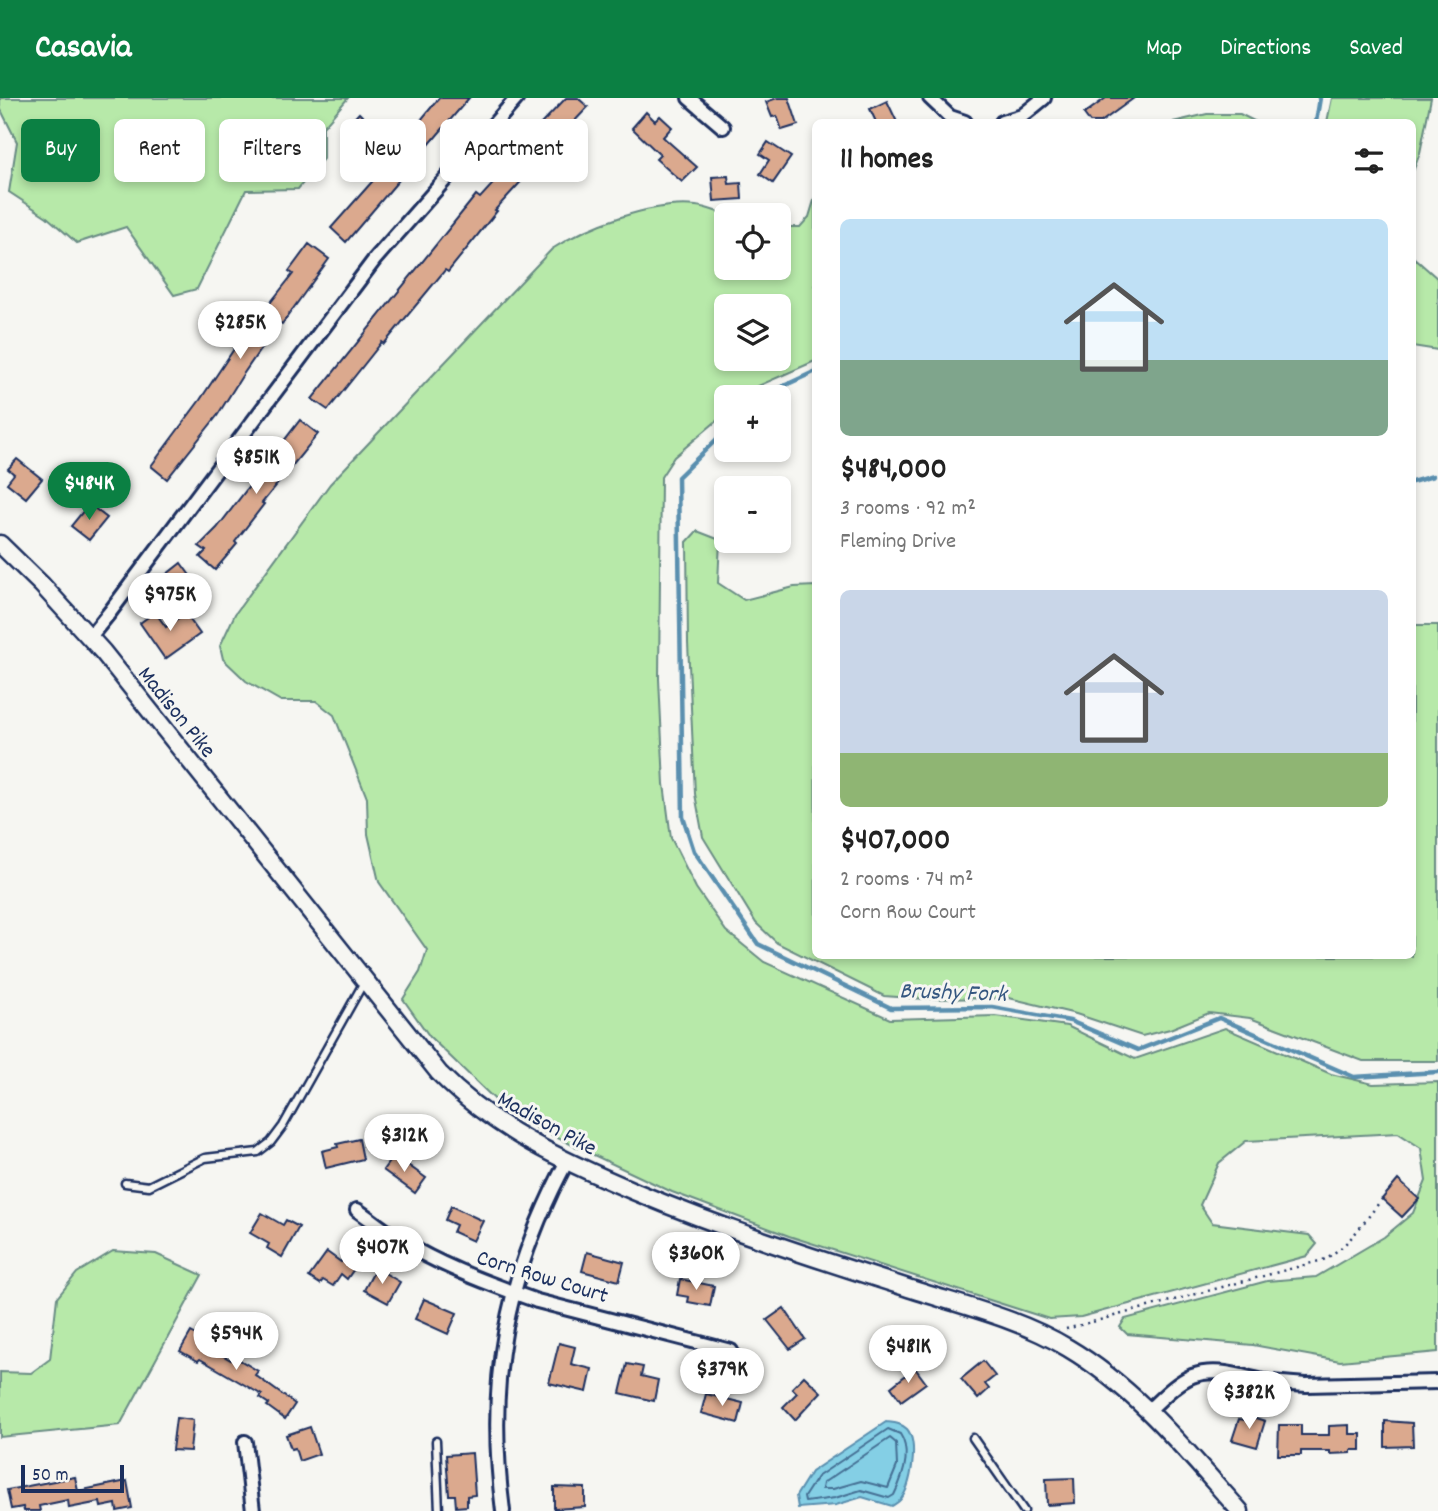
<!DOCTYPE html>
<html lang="en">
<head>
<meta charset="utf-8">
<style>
	body { margin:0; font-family:Dekko,sans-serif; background:#f6f6f6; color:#222; height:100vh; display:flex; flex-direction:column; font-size:26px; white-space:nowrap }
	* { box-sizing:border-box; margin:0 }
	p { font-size:23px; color:#767676 }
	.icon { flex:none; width:38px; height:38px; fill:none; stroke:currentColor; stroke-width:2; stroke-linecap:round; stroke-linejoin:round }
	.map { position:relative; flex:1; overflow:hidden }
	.side { position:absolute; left:812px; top:21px; width:604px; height:840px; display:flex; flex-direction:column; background:#fff; border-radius:10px; box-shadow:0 4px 10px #0003 }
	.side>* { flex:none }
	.banner { position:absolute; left:21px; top:21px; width:665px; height:63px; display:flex; gap:14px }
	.controls { position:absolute; left:714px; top:105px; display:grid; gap:14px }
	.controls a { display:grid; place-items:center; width:77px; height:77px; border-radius:10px; background:#fff; box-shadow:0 4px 10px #0003; font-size:35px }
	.scale { position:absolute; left:21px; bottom:18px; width:103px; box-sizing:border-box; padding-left:7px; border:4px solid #1b2f5e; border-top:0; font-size:19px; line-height:24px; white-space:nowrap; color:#1b2f5e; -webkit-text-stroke:5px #f6f6f2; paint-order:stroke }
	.price { position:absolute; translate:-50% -60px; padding:0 16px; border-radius:24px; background:#fff; color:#222; font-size:23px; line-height:46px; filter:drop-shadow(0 2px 4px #0008) }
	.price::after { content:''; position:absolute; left:50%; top:42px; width:21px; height:16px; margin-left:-10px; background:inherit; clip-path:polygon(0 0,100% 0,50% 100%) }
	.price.active { background:#0b8043; color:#fff }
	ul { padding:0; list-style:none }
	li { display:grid; align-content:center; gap:14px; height:371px; padding:0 28px }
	li span { display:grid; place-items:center; height:217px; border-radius:10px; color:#555 }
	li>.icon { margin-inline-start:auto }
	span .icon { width:126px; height:126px; fill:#fffc; stroke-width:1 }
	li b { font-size:30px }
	h2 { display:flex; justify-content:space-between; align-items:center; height:84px; padding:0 28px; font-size:30px }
	.pill { padding:0 24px; border-radius:10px; background:#fff; box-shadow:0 4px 10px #0003; font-size:24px; line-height:63px }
	.pill.active { background:#0b8043; color:#fff }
	header { display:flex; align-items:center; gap:42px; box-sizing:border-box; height:98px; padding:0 35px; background:#0b8043; color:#fff }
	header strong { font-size:33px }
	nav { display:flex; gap:38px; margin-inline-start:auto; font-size:24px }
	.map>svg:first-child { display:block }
	.green { fill:#b7e9a9; stroke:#698c84; stroke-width:2; fill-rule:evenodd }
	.water { fill:#84cfe5; stroke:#5a8faf; stroke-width:2 }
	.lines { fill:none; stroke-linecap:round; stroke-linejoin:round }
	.shore { stroke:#456f94; stroke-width:2 }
	.stream { stroke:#5a8faf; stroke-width:4.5 }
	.building { fill:#dba98e; stroke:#1b2f5e; stroke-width:2 }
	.service-casing { stroke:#1b2f5e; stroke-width:11 }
	.minor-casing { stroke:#1b2f5e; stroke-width:18 }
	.tertiary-casing { stroke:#1b2f5e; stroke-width:21 }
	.path { stroke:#1b2f5e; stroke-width:2.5; stroke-dasharray:2 5; stroke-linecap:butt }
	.service { stroke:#f6f6f2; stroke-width:6 }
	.minor { stroke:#f6f6f2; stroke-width:12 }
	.tertiary { stroke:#f6f6f2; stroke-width:16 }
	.labels { text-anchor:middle; stroke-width:6; stroke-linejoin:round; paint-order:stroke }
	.street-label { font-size:23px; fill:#1b2f5e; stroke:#f6f6f2 }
	.water-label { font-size:24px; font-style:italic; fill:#355780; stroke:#f6f6f2 }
</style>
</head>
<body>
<header>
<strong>Casavia</strong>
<nav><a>Map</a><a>Directions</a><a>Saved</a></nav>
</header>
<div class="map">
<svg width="1438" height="1413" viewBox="0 0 1438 1413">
	<rect width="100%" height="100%" fill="#f6f6f2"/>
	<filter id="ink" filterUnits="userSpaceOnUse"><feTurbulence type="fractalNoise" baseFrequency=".0143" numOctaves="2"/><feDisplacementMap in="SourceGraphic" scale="14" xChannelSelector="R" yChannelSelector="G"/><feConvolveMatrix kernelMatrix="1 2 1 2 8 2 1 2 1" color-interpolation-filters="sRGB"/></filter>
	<g filter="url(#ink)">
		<g class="green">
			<polygon points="0,0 348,0 323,29 323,61 298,91 246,92 197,191 174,197 126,129 77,145 47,119 9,94 17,44 0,10"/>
			<polygon points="1332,0 1431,0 1420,55 1412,76 1412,24 1327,24"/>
			<polygon points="1207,16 1240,16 1256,24 1173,24"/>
			<path d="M815,99V263L758,288L744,299H726V315L674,359L661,379L659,581L664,686L671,740L696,790L726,833L764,864L890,921L995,918L1067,928L1135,961L1225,930L1331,976L1373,986L1438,984V1254L1340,1263L1253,1247L1127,1236L1120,1229L1125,1221L1267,1183L1316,1179L1384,1139L1413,1115L1426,1083L1421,1050L1398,1035L1246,1043L1219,1065L1200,1107L1212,1125L1309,1137L1317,1146L1307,1158L1081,1219L1049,1221L789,1138L672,1094L513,1019L430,939L403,901L420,874L427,852L379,784L368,736L367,700L334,617L316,603H281L246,583L223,561L220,548L235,516L330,386L552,151C587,128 653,103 696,108C706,109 717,114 727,117L726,170H779V129H800L809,119ZM726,208H779V261H726Z"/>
			<polygon points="1412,158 1438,181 1438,252 1412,248"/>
			<polygon points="697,433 720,442 718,485 744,502 794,489 815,488 816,858 1412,858 1412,527 1438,527 1438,963 1363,963 1250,920 1209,915 1170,931 1142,938 1076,916 1009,900 925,901 884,898 777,845 756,825 703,739 695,696 688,545 687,444"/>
			<polygon points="113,1153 156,1156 202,1177 120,1327 0,1339 0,1274 31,1275 50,1261 57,1200 77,1175"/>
		</g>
		<path class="water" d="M886,1324C894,1325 901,1325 907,1331C919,1345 911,1388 901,1401C899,1404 895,1406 892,1408L862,1399L836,1407L798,1410L796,1398L811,1374Z"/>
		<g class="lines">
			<g class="shore">
				<path d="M888,1331L900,1336C912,1354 903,1379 894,1397L889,1400L861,1392L835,1400L805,1404L804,1399L817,1379Z"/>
				<polygon points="890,1340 896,1345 897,1368 888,1390 861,1383 833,1391 822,1391 823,1385"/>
			</g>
			<g class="stream">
				<polyline points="1316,24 1320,0"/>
				<polyline points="760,299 816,273"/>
				<polyline points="726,332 678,379 683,719 694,753 758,846 891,910 992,909 1070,923 1138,952 1219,920 1354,979 1438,974"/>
				<polyline points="1412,384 1433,378"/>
			</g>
		</g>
		<g class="building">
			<polygon points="439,0 469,0 346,144 331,130 394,59 392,57"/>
			<polygon points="566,0 578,0 588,9 568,30 565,27 524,74 527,77 495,112 497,113 448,174 445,172 384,246 382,244 328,312 312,301 476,97 480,100 522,54 519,51 542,25"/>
			<polygon points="777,0 789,0 798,27 782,32 777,18 772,19 766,4"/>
			<polygon points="1106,0 1134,0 1101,24 1090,24 1084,16"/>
			<polygon points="887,3 897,24 876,24 870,11"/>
			<polygon points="646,14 655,23 660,18 672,29 663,39 697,69 682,84 656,61 660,57 632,30"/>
			<polygon points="359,15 372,28 360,41 347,28"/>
			<polygon points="768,44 791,59 773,85 760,76 769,62 760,56"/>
			<polygon points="728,78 729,86 741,85 742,101 714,103 712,79"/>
			<polygon points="309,146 329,161 282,226 279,224 242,278 217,318 167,381 151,368 200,302 250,227 252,228 293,176 289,173"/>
			<polygon points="300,322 318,336 262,405 264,406 235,444 237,446 215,472 200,459 206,453 199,448 217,430"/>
			<polygon points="17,361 42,381 26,400 7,385 14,376 8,371"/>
			<polygon points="89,406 107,420 89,442 71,428"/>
			<polygon points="181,465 197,487 178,501 162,480"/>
			<polygon points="155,514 166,529 185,515 200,536 165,561 140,525"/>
			<polygon points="359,1041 363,1061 326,1070 322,1053 338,1049 337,1046"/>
			<polygon points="394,1057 426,1080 415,1095 383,1072"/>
			<polygon points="1398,1082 1419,1101 1402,1119 1382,1101"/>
			<polygon points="451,1108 483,1123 473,1143 453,1134 456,1127 445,1122"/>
			<polygon points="262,1115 283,1127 286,1122 299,1129 282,1159 267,1150 269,1146 250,1135"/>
			<polygon points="327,1154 341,1164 344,1160 356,1168 347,1181 341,1176 333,1188 323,1182 320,1186 309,1179"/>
			<polygon points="587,1154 624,1164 619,1183 582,1173"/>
			<polygon points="376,1170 400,1184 388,1205 364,1192"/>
			<polygon points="680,1181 714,1188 710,1208 688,1204 689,1199 677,1197"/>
			<polygon points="424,1201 457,1215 448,1236 415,1221"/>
			<polygon points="784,1210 805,1241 790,1251 767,1222"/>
			<polygon points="191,1234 200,1239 203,1234 213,1241 208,1249 231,1262 233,1258 258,1273 255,1277 295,1306 285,1321 267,1308 269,1306 260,1300 262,1297 200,1261 198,1263 180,1253"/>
			<polygon points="559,1245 575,1249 571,1266 592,1271 587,1294 549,1285"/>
			<polygon points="983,1263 995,1278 985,1286 989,1291 978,1301 961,1281"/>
			<polygon points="627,1266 643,1269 641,1278 658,1282 654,1303 620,1295"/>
			<polygon points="915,1270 926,1285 901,1303 891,1289"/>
			<polygon points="804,1278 821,1294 795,1322 783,1309 797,1295 792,1290"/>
			<polygon points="706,1296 743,1305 738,1325 701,1315"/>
			<polygon points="1246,1317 1265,1323 1257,1349 1232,1342 1239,1321 1245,1322"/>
			<polygon points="176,1320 193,1322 190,1353 172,1352"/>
			<polygon points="1385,1323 1412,1325 1413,1348 1385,1349"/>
			<polygon points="1279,1327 1301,1327 1301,1337 1329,1337 1329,1328 1349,1327 1349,1336 1361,1336 1361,1352 1351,1352 1351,1355 1330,1356 1330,1353 1301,1353 1301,1357 1278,1357"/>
			<polygon points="310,1329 319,1356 299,1363 295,1350 291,1351 286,1337"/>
			<polygon points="472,1355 475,1397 467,1398 467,1408 456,1409 455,1397 449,1397 446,1357"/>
			<polygon points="75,1379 78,1393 127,1383 132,1410 117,1413 116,1406 101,1409 100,1404 69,1410 68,1402 39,1408 40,1413 24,1413 23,1409 11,1411 7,1392"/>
			<polygon points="1074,1380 1075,1405 1047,1407 1046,1381"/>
			<polygon points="554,1389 585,1390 585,1409 554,1411"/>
		</g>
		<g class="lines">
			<g class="service-casing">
				<g id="service">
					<polyline points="125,1085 149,1088 205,1060 258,1054 271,1044 283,1028 364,884"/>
					<polyline points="973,1340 1024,1413"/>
					<polyline points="436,1343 439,1413"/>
				</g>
			</g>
			<g class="minor-casing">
				<g id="minor">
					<polyline points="689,0 723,29"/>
					<polyline points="930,0 950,19 965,24"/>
					<polyline points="1002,24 1022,18 1044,0"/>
					<polyline points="89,540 110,514 375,161 517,0"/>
					<path d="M357,1112C376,1125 395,1141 416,1152C454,1173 496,1188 537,1203L731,1253"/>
					<path d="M1149,1312C1162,1300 1176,1285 1192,1278C1215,1269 1240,1278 1263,1283C1277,1285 1292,1286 1306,1287L1438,1284"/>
					<polyline points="245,1344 253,1413"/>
					<path d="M503,1413C486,1282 505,1179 567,1063"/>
				</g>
			</g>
			<g class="tertiary-casing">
				<path id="tertiary" d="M0,446L42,487L103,554L439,975C495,1032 563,1063 636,1094C724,1131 814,1160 905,1189C959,1207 1019,1220 1068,1250C1137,1291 1187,1354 1240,1413"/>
			</g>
			<path class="path" d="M1066,1231L1323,1162C1349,1148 1364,1124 1382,1101"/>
			<use href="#service" class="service"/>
			<use href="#minor" class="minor"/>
			<use href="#tertiary" class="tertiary"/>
		</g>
	</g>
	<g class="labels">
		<g class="street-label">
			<text transform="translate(178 613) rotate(51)" y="8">Madison Pike</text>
			<text transform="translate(548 1024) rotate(29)" y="8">Madison Pike</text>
			<text transform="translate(543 1177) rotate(17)" y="8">Corn Row Court</text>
		</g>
		<g class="water-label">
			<text transform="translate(953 893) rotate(2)" y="8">Brushy Fork</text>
		</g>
	</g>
</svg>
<div class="controls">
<a><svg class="icon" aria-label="locate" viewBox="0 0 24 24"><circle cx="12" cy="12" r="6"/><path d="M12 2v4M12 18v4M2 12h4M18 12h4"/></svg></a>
<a><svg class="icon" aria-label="layers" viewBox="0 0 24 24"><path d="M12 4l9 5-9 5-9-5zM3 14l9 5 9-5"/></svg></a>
<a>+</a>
<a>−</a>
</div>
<div class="scale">50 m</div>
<b class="price" style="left:240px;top:263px">$285K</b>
<b class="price" style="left:256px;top:398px">$851K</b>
<b class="price active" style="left:89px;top:424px">$484K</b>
<b class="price" style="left:170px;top:535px">$975K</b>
<b class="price" style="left:404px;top:1076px">$312K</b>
<b class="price" style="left:382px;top:1188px">$407K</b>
<b class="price" style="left:696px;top:1194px">$360K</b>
<b class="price" style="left:236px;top:1274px">$594K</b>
<b class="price" style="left:908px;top:1287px">$481K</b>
<b class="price" style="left:722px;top:1310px">$379K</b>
<b class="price" style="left:1249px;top:1333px">$382K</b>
<div class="banner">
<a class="pill active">Buy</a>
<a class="pill">Rent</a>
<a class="pill">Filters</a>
<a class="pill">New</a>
<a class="pill">Apartment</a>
</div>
<section class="side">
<h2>11 homes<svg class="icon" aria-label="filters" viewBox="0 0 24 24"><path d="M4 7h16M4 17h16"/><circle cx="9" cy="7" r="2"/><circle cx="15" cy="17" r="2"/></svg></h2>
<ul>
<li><span style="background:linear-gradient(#bfe0f5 65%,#7fa58c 0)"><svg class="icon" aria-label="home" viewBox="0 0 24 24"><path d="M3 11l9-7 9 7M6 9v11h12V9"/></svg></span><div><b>$484,000</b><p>3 rooms · 92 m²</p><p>Fleming Drive</p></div></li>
<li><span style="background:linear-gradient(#c9d6e8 75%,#8fb573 0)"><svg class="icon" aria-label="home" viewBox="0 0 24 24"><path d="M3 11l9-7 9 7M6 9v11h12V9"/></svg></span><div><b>$407,000</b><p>2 rooms · 74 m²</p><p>Corn Row Court</p></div></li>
</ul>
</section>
</div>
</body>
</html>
